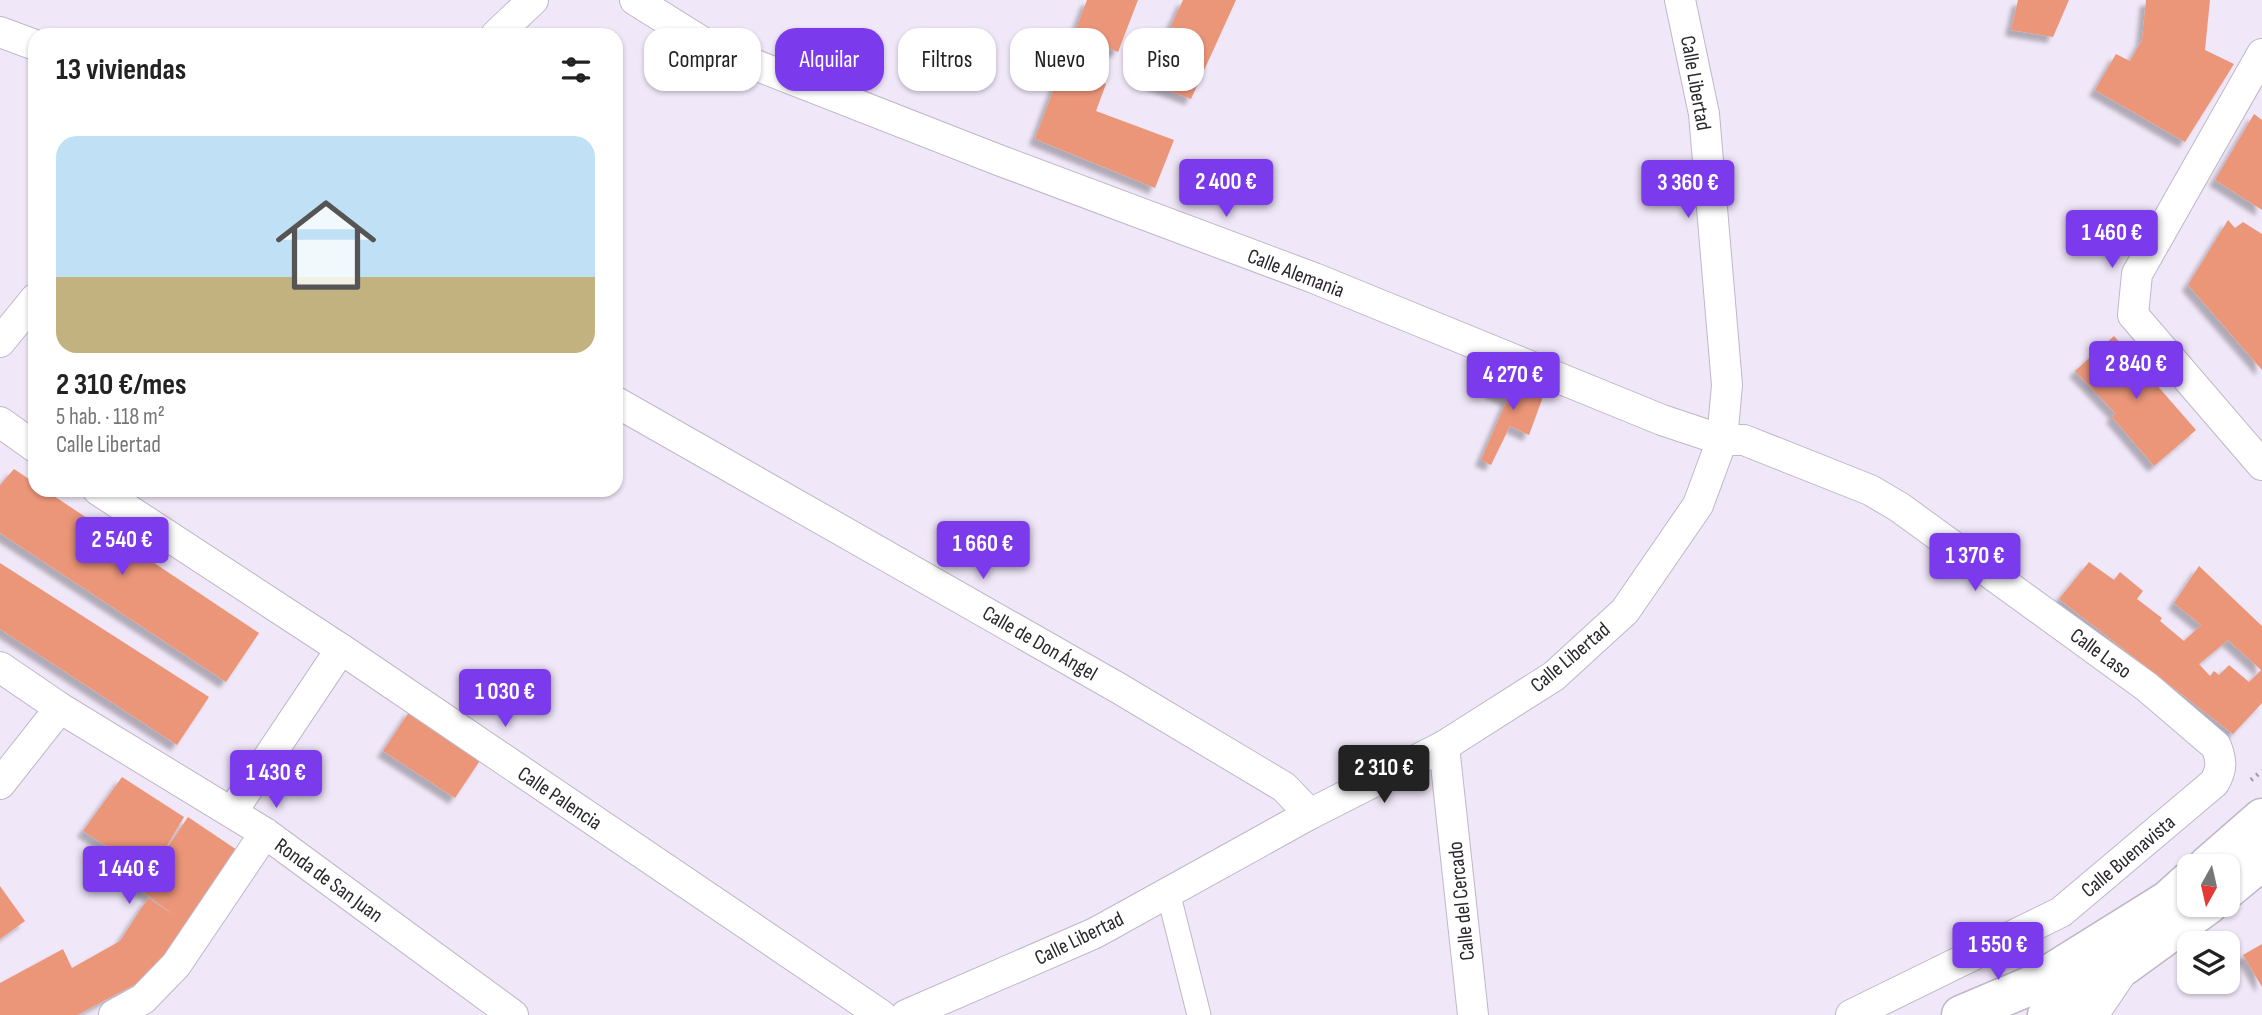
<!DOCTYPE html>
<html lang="es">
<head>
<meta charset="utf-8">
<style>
	body { margin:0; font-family:"Sofia Sans Condensed",sans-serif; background:#f2f2f2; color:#222; height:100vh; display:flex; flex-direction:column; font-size:26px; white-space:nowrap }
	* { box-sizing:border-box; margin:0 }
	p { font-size:23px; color:#767676 }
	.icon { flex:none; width:38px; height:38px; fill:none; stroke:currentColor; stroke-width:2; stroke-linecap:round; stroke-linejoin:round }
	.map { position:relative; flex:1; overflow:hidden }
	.details { position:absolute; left:28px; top:28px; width:595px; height:469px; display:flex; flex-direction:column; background:#fff; border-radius:21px; box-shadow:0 2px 5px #0004 }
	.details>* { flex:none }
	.top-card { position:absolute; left:644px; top:28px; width:665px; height:63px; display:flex; gap:14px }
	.needle { width:46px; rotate:188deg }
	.fabs { position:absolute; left:2177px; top:854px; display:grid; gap:14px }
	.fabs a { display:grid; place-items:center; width:63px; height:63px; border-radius:14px; background:#fff; box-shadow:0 2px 5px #0004; font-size:35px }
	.price { position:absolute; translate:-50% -60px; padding:0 16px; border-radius:7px; background:#7c3aed; color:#fff; font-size:23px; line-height:46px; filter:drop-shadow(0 2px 4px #0008) }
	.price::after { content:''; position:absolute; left:50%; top:42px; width:21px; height:16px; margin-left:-10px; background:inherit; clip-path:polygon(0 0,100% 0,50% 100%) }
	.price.on { background:#222; color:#fff }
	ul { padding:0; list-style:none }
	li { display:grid; align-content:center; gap:14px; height:371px; padding:0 28px }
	li span { display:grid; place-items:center; height:217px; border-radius:21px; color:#555 }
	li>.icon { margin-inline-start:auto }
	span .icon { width:126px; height:126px; fill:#fffc; stroke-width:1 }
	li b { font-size:30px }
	h2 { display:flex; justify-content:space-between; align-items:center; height:84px; padding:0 28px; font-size:30px }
	.tag { padding:0 24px; border-radius:21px; background:#fff; box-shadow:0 2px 5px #0004; font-size:24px; line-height:63px }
	.tag.on { background:#7c3aed; color:#fff }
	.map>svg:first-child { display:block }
	.building { fill:#ec9679; fill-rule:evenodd; filter:url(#shadow) }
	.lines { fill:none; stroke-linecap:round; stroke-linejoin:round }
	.pedestrian-casing { stroke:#bfb7c7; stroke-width:25 }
	.minor-casing { stroke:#bfb7c7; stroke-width:32 }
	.tertiary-casing { stroke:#bfb7c7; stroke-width:41 }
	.path { stroke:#a099a6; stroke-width:4.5; stroke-dasharray:2 5; stroke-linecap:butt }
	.pedestrian { stroke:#fff; stroke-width:23 }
	.minor { stroke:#fff; stroke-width:30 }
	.tertiary { stroke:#fff; stroke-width:38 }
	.labels { text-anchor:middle; stroke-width:7; stroke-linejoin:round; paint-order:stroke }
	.street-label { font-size:21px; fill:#2a262c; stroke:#fff }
</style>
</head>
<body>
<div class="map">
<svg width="2262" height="1015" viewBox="0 0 2262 1015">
	<defs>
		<filter id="shadow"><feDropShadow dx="-6" dy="6" stdDeviation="2" flood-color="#0004"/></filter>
	</defs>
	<rect width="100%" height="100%" fill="#f0e7f8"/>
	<g class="building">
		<polygon points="1087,0 1138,0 1118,52 1096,43 1083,75 1106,84 1096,111 1174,140 1155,188 1035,139"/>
		<polygon points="1183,0 1236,0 1191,99 1146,82 1158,56 1181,66 1193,36 1171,26"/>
		<polygon points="2018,0 2069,0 2053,37 2011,30"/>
		<polygon points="2146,0 2210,0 2205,50 2234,64 2185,142 2095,90 2116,54 2130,61 2142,40"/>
		<polygon points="2254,114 2262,120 2262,210 2215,180"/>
		<polygon points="2228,220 2235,228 2243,222 2262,234 2262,370 2188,285"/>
		<polygon points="2114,336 2196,430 2154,466 2112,417 2115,413 2075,371"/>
		<polygon points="1499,374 1544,394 1529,435 1510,426 1491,465 1481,460 1507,400 1490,391"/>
		<polygon points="14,469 35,483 35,490 45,490 259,633 226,682 0,533 0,485"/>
		<path d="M2089,562L2114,580L2120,572L2143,591L2137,599L2162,618L2160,621L2184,641L2201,625L2174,603L2199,566L2262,626V703L2233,734L2059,599ZM2228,640L2261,670L2249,682L2229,665L2219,675L2214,671L2210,676L2199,664Z"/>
		<polygon points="0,563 209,697 177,745 0,629"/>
		<polygon points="411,709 483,756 455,798 383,751"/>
		<polygon points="122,777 184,817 157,863 188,817 237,850 149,977 77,1015 0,1015 0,983 63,949 72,968 120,941 148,898 174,915 139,889 149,874 83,831"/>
		<polygon points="0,886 25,921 0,939"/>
		<polygon points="2262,944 2262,987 2243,955"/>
	</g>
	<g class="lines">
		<g class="pedestrian-casing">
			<polyline id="pedestrian" points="1168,892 1199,1015"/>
		</g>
		<g class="minor-casing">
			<g id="minor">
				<path d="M635,0L712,48L1001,161L1314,278L1662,420L1722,440H1744L1870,490L1899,507L2147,687L2216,746C2222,761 2222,770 2214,783L2061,912L1851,1015"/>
				<polyline points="0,32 35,45"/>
				<polyline points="496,35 533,0"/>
				<polyline points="2262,54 2137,274 2133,315 2262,465"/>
				<polyline points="0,342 35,299"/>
				<polyline points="616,402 1120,689 1284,787 1310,814"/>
				<polyline points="0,422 35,447"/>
				<polyline points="98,490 341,649 881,1015"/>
				<polyline points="0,667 60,708 265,833 513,1015"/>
				<polyline points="1444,746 1473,1015"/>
				<polyline points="0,784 60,708"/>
				<polyline points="232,812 341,649"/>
				<polyline points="114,1015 143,999 176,965 265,833"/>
				<polyline points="906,1015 1095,933 1310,814 1444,746 1554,676 1625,611 1698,505 1722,440 1727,385 1704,114 1680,0"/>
				<polyline points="2093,1015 2122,972"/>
			</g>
		</g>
		<g class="tertiary-casing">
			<g id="tertiary">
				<polyline points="2207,866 2262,818"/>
				<polyline points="2228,889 2262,861"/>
				<polyline points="1961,1015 2032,985 2168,900 2189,881"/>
				<polyline points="2047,1015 2127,964 2208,905"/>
			</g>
		</g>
		<polyline class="path" points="2251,780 2262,771"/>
		<use href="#pedestrian" class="pedestrian"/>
		<use href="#minor" class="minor"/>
		<use href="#tertiary" class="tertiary"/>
	</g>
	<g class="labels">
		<g class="street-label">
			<text transform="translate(1696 83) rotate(80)" y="7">Calle Libertad</text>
			<text transform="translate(1296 273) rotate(21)" y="7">Calle Alemania</text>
			<text transform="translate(1040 643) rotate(30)" y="7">Calle de Don Ángel</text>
			<text transform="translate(2101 653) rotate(36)" y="7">Calle Laso</text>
			<text transform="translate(1570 657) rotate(-40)" y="7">Calle Libertad</text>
			<text transform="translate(560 798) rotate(34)" y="7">Calle Palencia</text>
			<text transform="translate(2128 856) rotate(-40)" y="7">Calle Buenavista</text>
			<text transform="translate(329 880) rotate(36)" y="7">Ronda de San Juan</text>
			<text transform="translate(1461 901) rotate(-96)" y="7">Calle del Cercado</text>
			<text transform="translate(1079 938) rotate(-26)" y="7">Calle Libertad</text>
		</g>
	</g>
</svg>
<div class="fabs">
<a><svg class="needle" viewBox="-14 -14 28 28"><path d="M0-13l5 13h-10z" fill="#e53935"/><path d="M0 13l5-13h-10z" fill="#767676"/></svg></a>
<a><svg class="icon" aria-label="layers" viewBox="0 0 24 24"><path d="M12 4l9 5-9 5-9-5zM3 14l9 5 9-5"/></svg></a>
</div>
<b class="price" style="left:1226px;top:219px">2 400 €</b>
<b class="price" style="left:1688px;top:220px">3 360 €</b>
<b class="price" style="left:2112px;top:270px">1 460 €</b>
<b class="price" style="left:2136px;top:401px">2 840 €</b>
<b class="price" style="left:1513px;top:412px">4 270 €</b>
<b class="price" style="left:122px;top:577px">2 540 €</b>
<b class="price" style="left:983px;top:581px">1 660 €</b>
<b class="price" style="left:1975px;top:593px">1 370 €</b>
<b class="price" style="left:505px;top:729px">1 030 €</b>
<b class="price on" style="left:1384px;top:805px">2 310 €</b>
<b class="price" style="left:276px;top:810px">1 430 €</b>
<b class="price" style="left:129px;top:906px">1 440 €</b>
<b class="price" style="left:1998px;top:982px">1 550 €</b>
<div class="top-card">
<a class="tag">Comprar</a>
<a class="tag on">Alquilar</a>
<a class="tag">Filtros</a>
<a class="tag">Nuevo</a>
<a class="tag">Piso</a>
</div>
<section class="details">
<h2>13 viviendas<svg class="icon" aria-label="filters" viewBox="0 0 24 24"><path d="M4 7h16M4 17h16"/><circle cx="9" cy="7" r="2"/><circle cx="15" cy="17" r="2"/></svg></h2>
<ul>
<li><span style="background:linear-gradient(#bfe0f5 65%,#c2b280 0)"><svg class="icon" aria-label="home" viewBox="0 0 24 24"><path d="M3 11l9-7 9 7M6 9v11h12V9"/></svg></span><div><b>2 310 €/mes</b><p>5 hab. · 118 m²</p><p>Calle Libertad</p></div></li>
</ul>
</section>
</div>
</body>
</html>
